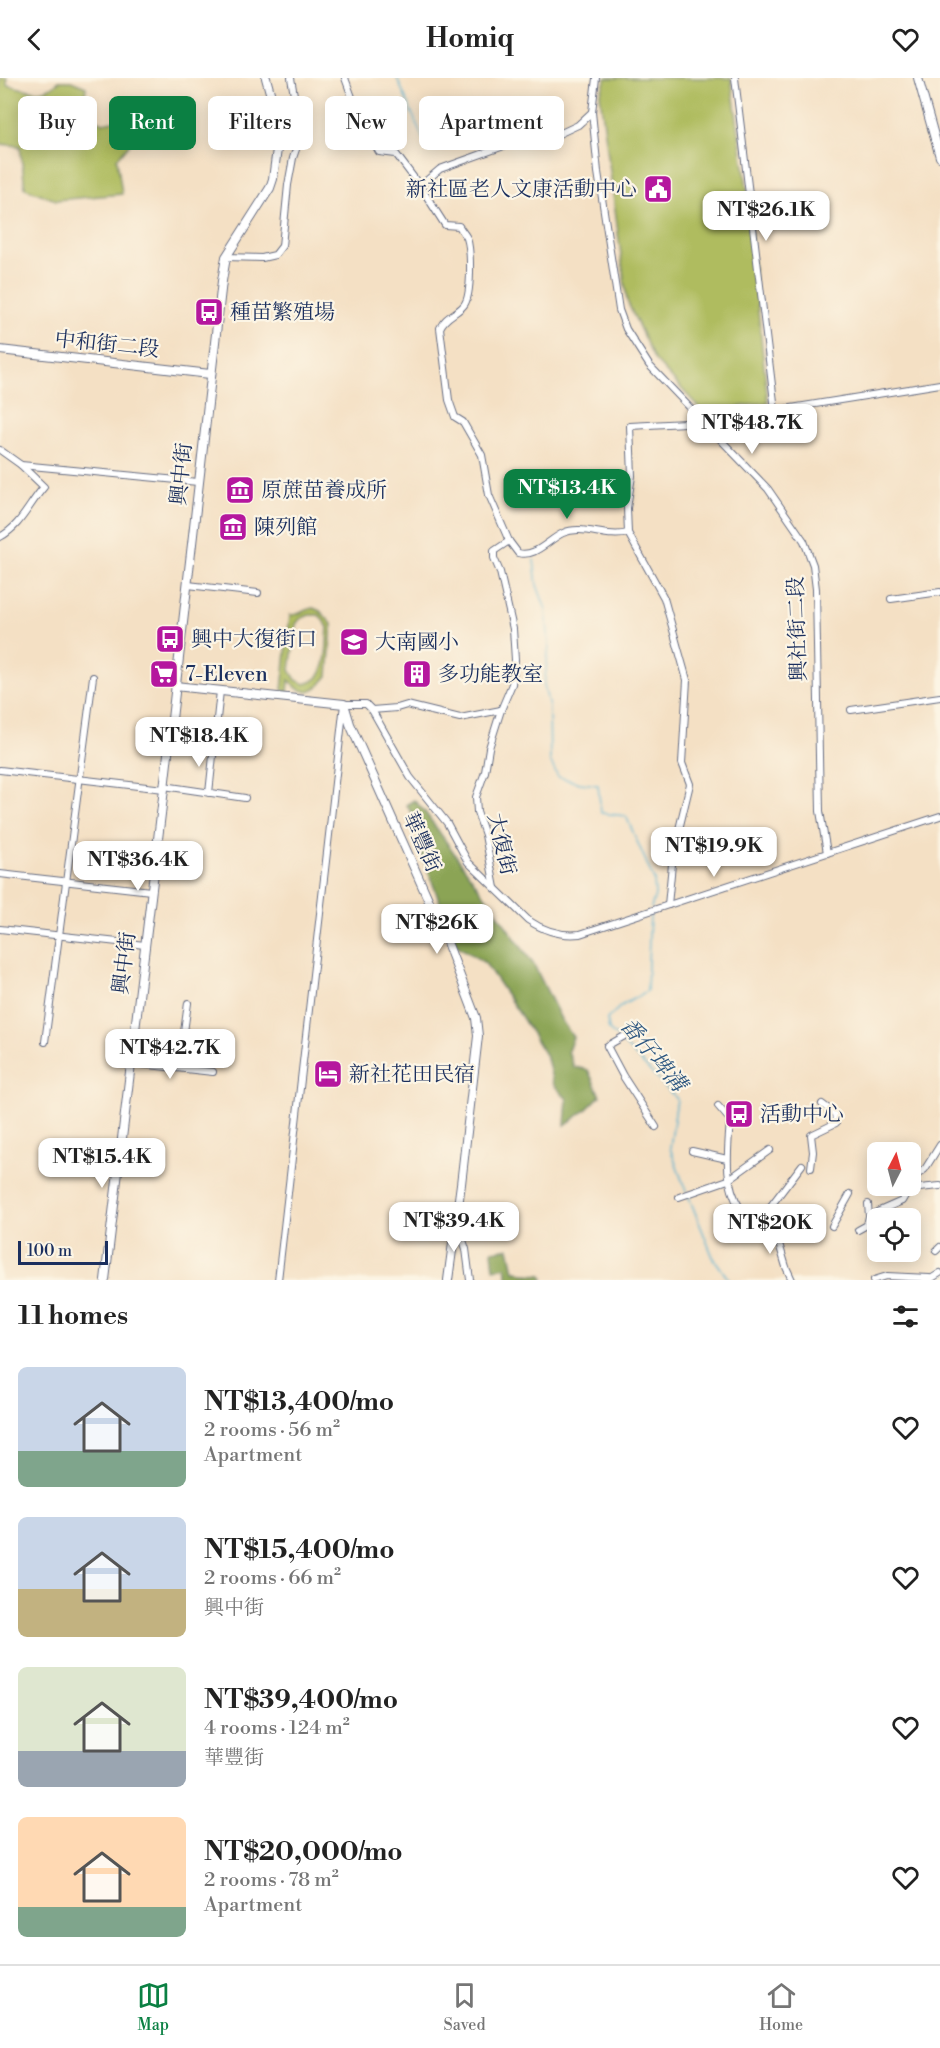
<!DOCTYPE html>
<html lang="en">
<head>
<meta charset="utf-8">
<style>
	body { margin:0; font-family:"Libre Bodoni","Noto Serif TC",serif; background:#f2f2f2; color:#222; height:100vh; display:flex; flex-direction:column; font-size:22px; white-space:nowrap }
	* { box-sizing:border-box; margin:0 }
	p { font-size:20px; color:#767676 }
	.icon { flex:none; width:33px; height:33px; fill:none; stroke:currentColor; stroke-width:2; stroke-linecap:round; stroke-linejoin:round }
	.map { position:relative; height:1202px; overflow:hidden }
	.details { display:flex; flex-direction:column; background:#fff; flex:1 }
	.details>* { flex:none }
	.top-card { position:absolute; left:18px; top:18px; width:600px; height:54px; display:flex; gap:12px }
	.needle { width:39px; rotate:6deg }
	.buttons { position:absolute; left:867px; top:1064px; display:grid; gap:12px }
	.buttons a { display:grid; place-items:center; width:54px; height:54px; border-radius:9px; background:#fff; box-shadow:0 3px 15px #0003; font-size:30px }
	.scale { position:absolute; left:18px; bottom:15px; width:90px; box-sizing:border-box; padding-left:6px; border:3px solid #1b2f5e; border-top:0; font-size:16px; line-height:21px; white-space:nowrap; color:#1b2f5e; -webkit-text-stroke:4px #fcf5e5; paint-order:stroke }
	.price { position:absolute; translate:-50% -51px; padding:0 14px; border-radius:12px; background:#fff; color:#222; font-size:20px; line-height:39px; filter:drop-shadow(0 2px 3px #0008) }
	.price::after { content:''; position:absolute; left:50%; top:36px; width:18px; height:14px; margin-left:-9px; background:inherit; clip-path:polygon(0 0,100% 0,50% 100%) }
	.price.current { background:#0b8043; color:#fff }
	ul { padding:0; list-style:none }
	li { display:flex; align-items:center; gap:18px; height:150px; padding:0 18px }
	li span { display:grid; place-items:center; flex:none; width:168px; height:120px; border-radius:9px; color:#555 }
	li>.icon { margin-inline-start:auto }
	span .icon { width:72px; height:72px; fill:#fffc; stroke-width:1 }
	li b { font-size:26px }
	h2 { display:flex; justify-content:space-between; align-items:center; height:72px; padding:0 18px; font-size:26px }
	.pill { padding:0 21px; border-radius:9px; background:#fff; box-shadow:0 3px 15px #0003; font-size:21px; line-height:54px }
	.pill.current { background:#0b8043; color:#fff }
	header { display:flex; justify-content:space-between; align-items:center; height:78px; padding:0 18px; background:#fff; font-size:27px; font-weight:800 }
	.menu { display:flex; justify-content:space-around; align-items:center; height:84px; border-top:2px solid #e0e0e0; background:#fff; font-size:16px; color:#767676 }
	.menu a { display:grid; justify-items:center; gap:3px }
	.menu .current { color:#0b8043 }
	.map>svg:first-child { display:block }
	.green { fill:#afbc5e; stroke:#65765e; stroke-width:1.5; fill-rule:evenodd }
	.forest { fill:#8ba455; stroke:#536a5a; stroke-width:1.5 }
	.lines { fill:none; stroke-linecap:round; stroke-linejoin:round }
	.stream { stroke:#52b0d0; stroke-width:1.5 }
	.street-casing { stroke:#676d82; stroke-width:8 }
	.secondary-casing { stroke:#676d82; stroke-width:10 }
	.street { stroke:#fff; stroke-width:6 }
	.secondary { stroke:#fff; stroke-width:8 }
	.labels { text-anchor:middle; stroke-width:4.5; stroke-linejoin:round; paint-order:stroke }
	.poi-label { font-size:21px; fill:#1b2f5e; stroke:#fcf5e5; text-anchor:start }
	.street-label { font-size:21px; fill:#1b2f5e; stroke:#fcf5e5 }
	.water-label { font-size:22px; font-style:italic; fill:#2c5680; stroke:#fcf5e5 }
</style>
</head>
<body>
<header><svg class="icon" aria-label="back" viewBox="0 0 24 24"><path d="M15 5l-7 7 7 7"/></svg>Homiq<svg class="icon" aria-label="heart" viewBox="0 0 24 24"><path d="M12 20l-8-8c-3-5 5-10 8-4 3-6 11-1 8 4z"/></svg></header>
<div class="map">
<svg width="940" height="1202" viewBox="0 0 940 1202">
	<rect width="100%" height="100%" fill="#fcf5e5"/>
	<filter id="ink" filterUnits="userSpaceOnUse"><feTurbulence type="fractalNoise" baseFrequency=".0167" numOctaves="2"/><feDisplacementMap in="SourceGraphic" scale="12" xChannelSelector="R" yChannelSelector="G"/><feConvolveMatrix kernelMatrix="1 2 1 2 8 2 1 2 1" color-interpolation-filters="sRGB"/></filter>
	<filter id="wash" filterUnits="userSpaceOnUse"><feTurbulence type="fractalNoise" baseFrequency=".008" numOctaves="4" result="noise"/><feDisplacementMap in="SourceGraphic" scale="24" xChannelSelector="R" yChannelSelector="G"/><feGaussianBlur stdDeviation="1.35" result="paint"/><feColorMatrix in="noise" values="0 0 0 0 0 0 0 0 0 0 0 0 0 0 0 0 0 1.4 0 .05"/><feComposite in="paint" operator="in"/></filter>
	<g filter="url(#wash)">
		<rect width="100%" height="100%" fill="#f4e0c4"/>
		<g class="green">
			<path d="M0,0H7V7C28,11 42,20 59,3H71L86,9L83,36L103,45L132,39L138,45L137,57L117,81L122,116L56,122L25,110L20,68L0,66Z"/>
			<polygon points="606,0 731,0 749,123 755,204 768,325 703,334 654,281 627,223 600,17"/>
			<path d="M313,530L320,533L332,546L328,598L319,608L308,614L298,611L289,602L288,614L282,612L290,537C299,538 304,531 313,530ZM309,537H319L328,549C326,569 330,601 305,606L296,602L290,592L296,546L300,541Z"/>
		</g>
		<g class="forest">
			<path d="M414,722L425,734L534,887L562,943L573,959L568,973L574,989L588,992L600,1018L586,1032L565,1047L567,1021L553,1006L547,980L523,941L485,885L456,867L422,777L427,765C419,752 416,738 406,727Z"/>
			<polygon points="509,1170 514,1193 518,1193 523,1196 542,1197 543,1202 508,1202 506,1189 494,1191 492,1173"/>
		</g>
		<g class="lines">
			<g class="stream">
				<polyline points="397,0 426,68"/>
				<polyline points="534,482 537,507 546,532 549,568 544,607 549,629 550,683 558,699 580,705 598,707 601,735 626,738 654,802 655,817 651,830"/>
				<polyline points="618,960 609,952 607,941 621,928 647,913 650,835"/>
				<polyline points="622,964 677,1021 670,1070 686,1113"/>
				<polyline points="688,1117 713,1179 729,1202"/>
			</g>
		</g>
	</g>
	<g filter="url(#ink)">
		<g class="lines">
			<g class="street-casing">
				<g id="street">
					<path d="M345,0L360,41L379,74L396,76L420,108L445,147L459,148C461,152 465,156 467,160C471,172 472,217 464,227C457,236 445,238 440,250L449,322L455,339L463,344L482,377L489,417L509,463L518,475C535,480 548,462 563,455C583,446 606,461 628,455"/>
					<polyline points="596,0 592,34 598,94 619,232 626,251 649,287 768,411 804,463 813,487 816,511 820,733 827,775"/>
					<polyline points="735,0 775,332"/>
					<polyline points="420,108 440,91 518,63 546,62 578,47 592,34"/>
					<polyline points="226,179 262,180 275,177 282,168 288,107 293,80 301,57 291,0"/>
					<polyline points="0,372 21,387 198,404"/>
					<path d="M0,459C21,448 29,426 44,409L21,387"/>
					<polyline points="188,507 258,515"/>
					<polyline points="891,521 940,514"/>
					<polyline points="372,632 397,630 407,627 460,640 501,632"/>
					<polyline points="851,632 940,619"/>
					<polyline points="169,661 252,673"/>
					<polyline points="0,692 164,711"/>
					<polyline points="164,708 245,720"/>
					<polyline points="209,715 220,613"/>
					<polyline points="0,796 151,813"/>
					<polyline points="495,810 485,757 477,734 476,719 485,694 489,670 501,632 512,606 515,582 513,551 500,494 494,480 494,473 509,463"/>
					<polyline points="668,827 673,776 690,706 682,685 687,602 664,520 628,455 627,430 632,398 630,348 704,344 940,306"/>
					<polyline points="0,851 145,867"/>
					<polyline points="184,954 188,925"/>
					<polyline points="628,956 607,968 623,998 656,1049"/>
					<polyline points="45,964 93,599"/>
					<polyline points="130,985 213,994"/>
					<path d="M718,1028L730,1042C728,1073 723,1103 740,1130C744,1136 752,1141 757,1146L802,1087"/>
					<polyline points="692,1073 727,1081"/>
					<polyline points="811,1090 813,1074 811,1057 836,1045 835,1036 822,1026"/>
					<polyline points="909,1111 940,1108"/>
					<polyline points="679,1119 728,1102 770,1072"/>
					<polyline points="877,1134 902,1123 917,1097 925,1091 940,1067"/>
					<polyline points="760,1142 777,1159 786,1189 792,1202"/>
					<polyline points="457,1145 466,1171 470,1202"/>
					<polyline points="832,1148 850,1116"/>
					<polyline points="858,1152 867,1147 869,1138 868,1126"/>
					<polyline points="936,1173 940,1169"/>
					<path d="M278,1202L344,626H366L372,632L410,699L447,745L468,784L528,842C544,853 561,858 580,856L940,738"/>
					<polyline points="874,1202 887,1198 929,1200 925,1202"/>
					<polyline points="929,1202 940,1195"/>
				</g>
			</g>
			<g class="secondary-casing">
				<g id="secondary">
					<polyline points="918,0 940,79"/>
					<polyline points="0,272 210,296"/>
					<polyline points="175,608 344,626 350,646 445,859 476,940 478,958 461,1106 448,1202"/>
					<polyline points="105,1202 164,711 222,203 226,179 270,110 273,101 277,71 277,55 274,29 266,0"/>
				</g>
			</g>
			<use href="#street" class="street"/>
			<use href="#secondary" class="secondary"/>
		</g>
	</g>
	<defs>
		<g id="civic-square" transform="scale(1.5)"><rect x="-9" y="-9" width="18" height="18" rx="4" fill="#b5179e" stroke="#fcf5e5"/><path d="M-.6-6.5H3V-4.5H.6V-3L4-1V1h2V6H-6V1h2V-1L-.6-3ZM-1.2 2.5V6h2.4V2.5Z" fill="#fff"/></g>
		<g id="bus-square" transform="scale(1.5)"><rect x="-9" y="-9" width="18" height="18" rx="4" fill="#b5179e" stroke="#fcf5e5"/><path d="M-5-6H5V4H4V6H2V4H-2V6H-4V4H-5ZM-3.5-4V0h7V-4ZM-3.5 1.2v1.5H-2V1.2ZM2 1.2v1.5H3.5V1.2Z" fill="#fff"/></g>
		<g id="museum-square" transform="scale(1.5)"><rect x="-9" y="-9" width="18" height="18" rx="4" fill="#b5179e" stroke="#fcf5e5"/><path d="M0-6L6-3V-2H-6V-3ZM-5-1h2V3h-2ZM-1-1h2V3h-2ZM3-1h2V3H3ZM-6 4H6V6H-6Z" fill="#fff"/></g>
		<g id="school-square" transform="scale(1.5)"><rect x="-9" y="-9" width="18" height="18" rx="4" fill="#b5179e" stroke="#fcf5e5"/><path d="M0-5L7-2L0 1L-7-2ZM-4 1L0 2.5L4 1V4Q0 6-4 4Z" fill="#fff"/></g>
		<g id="supermarket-square" transform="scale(1.5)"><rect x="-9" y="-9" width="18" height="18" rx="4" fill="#b5179e" stroke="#fcf5e5"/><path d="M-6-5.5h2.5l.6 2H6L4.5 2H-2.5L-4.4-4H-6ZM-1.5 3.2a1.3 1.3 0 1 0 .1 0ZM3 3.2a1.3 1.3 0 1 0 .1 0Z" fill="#fff"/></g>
		<g id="building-square" transform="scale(1.5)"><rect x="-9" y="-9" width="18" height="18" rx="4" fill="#b5179e" stroke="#fcf5e5"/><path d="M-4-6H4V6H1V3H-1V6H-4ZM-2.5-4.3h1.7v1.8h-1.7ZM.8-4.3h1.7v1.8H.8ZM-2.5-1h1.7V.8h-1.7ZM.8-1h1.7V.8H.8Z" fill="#fff"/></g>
		<g id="hotel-square" transform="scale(1.5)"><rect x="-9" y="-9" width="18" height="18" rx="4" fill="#b5179e" stroke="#fcf5e5"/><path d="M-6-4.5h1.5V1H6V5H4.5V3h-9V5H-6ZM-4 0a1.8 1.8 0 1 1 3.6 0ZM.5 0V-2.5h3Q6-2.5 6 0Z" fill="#fff"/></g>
	</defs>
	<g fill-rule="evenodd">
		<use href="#civic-square" x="658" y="111"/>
		<use href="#bus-square" x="209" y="234"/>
		<use href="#museum-square" x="240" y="412"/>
		<use href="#museum-square" x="233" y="449"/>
		<use href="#bus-square" x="170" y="561"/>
		<use href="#school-square" x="354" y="564"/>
		<use href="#supermarket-square" x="164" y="596"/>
		<use href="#building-square" x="417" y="596"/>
		<use href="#hotel-square" x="328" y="996"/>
		<use href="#bus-square" x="739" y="1036"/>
	</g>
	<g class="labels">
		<g class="poi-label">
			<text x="637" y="118" text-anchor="end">新社區老人文康活動中心</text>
			<text x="230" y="241">種苗繁殖場</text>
			<text x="261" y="419">原蔗苗養成所</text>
			<text x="254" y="456">陳列館</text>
			<text x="191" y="568">興中大復街口</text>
			<text x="375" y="571">大南國小</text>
			<text x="185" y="603">7-Eleven</text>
			<text x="438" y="603">多功能教室</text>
			<text x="349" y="1003">新社花田民宿</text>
			<text x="760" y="1043">活動中心</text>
		</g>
		<g class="street-label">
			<text transform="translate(107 266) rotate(6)" y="7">中和街二段</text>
			<text transform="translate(181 396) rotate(-84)" y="7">興中街</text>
			<text transform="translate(797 551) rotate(-92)" y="7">興社街二段</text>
			<text transform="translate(422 764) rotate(66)" y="7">華豐街</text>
			<text transform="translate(502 766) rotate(77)" y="7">大復街</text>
			<text transform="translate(124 885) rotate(-83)" y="7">興中街</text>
		</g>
		<g class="water-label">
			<text transform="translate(654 976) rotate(50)" y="8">番仔埤溝</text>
		</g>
	</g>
</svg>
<div class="buttons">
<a><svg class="needle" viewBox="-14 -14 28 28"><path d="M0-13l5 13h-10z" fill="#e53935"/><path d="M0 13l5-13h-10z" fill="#767676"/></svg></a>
<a><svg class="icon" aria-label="locate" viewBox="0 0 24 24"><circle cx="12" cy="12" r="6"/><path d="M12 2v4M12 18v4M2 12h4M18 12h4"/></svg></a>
</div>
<div class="scale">100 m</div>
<b class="price" style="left:766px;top:164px">NT$26.1K</b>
<b class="price" style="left:752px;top:377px">NT$48.7K</b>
<b class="price current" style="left:567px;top:442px">NT$13.4K</b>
<b class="price" style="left:199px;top:690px">NT$18.4K</b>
<b class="price" style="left:714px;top:800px">NT$19.9K</b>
<b class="price" style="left:138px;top:814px">NT$36.4K</b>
<b class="price" style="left:437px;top:877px">NT$26K</b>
<b class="price" style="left:170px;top:1002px">NT$42.7K</b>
<b class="price" style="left:102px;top:1111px">NT$15.4K</b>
<b class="price" style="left:454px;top:1175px">NT$39.4K</b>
<b class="price" style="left:770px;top:1177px">NT$20K</b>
<div class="top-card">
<a class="pill">Buy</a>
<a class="pill current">Rent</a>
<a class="pill">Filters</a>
<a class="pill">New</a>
<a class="pill">Apartment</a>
</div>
</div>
<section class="details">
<h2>11 homes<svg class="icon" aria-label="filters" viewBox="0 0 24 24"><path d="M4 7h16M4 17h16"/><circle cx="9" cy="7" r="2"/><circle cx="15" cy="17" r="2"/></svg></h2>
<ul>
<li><span style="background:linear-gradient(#c9d6e8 70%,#7fa58c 0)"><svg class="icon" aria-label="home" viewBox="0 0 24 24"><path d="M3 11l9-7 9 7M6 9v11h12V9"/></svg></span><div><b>NT$13,400/mo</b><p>2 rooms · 56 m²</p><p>Apartment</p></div><svg class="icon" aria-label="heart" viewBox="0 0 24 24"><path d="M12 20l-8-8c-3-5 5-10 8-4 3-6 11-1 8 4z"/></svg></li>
<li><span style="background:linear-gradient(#c9d6e8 60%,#c2b280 0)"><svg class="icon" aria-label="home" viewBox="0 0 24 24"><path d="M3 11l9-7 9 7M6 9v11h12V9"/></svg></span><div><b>NT$15,400/mo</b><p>2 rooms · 66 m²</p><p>興中街</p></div><svg class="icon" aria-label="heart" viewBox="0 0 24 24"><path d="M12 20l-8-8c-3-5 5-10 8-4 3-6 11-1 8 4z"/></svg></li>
<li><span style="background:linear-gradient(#dfe7d0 70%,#9aa5b1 0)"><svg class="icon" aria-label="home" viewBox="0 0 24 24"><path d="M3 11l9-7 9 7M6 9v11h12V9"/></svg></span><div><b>NT$39,400/mo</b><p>4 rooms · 124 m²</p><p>華豐街</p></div><svg class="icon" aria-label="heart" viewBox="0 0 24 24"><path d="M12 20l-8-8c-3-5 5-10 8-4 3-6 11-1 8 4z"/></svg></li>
<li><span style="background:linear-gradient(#ffd9b3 75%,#7fa58c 0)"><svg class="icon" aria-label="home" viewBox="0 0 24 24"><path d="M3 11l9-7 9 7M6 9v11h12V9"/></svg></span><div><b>NT$20,000/mo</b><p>2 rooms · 78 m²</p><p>Apartment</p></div><svg class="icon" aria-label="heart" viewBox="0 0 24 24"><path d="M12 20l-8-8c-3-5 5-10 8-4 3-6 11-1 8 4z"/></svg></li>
</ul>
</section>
<nav class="menu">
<a class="current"><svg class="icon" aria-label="map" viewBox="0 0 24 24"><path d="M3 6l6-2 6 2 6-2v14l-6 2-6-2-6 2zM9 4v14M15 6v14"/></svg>Map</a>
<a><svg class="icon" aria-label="saved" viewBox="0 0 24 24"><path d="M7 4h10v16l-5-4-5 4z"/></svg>Saved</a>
<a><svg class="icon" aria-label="home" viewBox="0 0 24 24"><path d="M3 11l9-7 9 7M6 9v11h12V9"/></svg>Home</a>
</nav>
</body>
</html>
